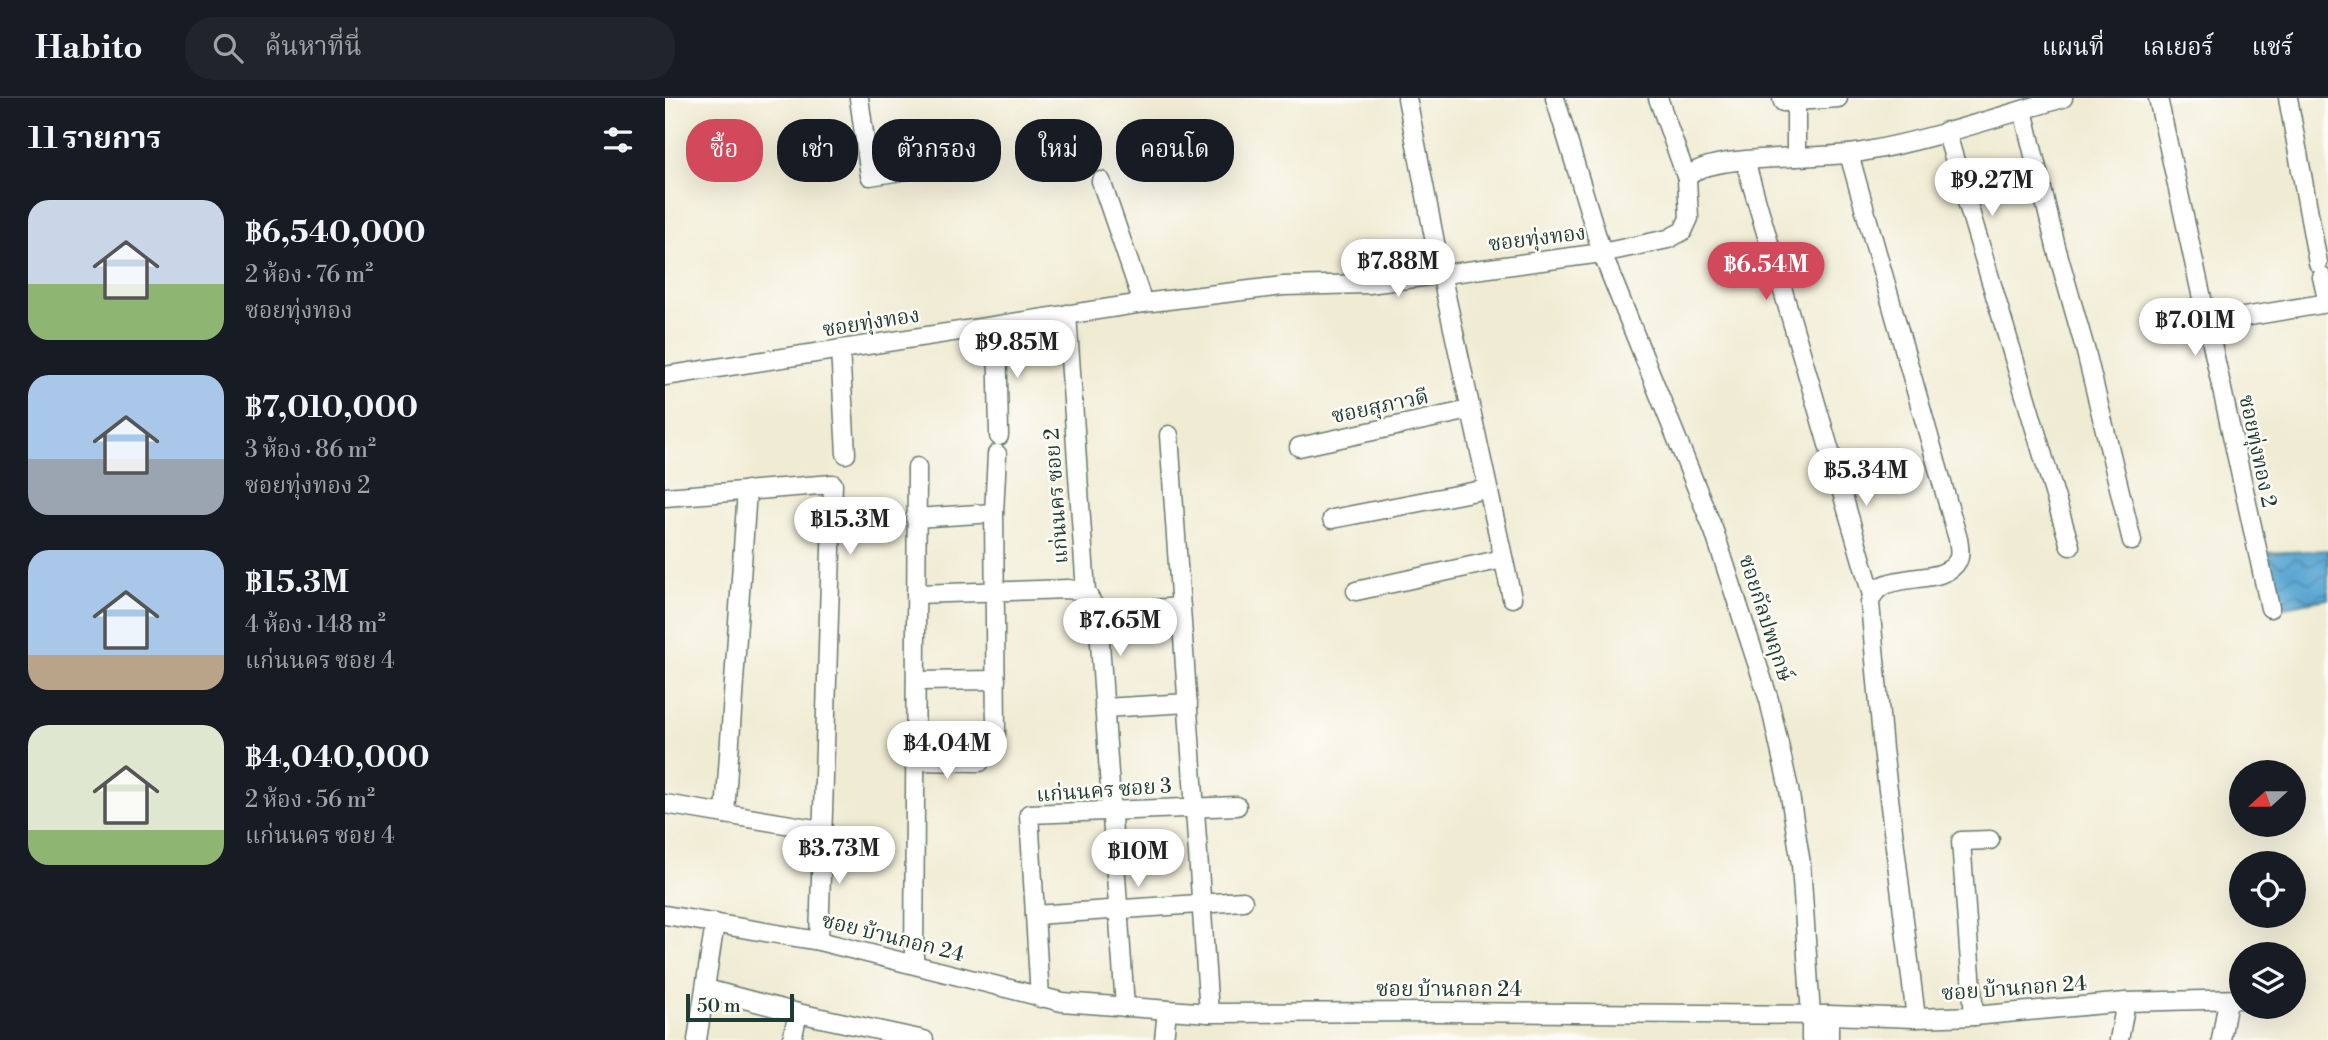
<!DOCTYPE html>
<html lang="th">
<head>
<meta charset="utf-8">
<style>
	body { margin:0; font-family:"Libre Bodoni","Noto Serif Thai",serif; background:#20242c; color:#f1f3f6; height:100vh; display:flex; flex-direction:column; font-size:26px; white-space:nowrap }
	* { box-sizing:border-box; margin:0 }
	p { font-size:23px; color:#9ea1a6 }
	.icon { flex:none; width:38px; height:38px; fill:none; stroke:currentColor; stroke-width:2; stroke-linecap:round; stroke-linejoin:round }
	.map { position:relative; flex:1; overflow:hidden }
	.panel { display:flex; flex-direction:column; background:#171b24; width:665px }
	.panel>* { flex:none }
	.top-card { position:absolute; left:21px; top:21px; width:665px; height:63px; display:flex; gap:14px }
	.needle { width:46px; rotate:249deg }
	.fabs { position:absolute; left:1564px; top:662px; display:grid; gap:14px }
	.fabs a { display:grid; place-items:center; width:77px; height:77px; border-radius:50%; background:#171b24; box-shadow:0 7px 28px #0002; font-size:35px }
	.scale { position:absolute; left:21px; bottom:18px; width:108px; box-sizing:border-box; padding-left:7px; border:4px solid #1f3d34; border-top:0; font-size:19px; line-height:24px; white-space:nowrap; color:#1f3d34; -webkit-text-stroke:5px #fdfcf7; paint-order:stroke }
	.price { position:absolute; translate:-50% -60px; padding:0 16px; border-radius:24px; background:#fff; color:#222; font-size:23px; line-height:46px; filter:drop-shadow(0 2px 4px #0008) }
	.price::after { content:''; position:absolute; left:50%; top:42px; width:21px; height:16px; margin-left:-10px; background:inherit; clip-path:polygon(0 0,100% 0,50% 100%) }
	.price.selected { background:#d1495b; color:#fff }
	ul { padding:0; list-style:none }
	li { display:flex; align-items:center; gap:21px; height:175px; padding:0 28px }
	li span { display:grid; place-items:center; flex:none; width:196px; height:140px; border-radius:21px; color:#555 }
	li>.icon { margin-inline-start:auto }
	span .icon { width:84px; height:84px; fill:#fffc; stroke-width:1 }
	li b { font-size:30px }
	h2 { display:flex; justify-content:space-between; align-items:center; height:84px; padding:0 28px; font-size:30px }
	.pill { padding:0 24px; border-radius:28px; background:#171b24; box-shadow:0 7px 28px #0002; font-size:24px; line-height:63px }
	.pill.selected { background:#d1495b; color:#fff }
	header { display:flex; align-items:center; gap:42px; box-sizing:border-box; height:98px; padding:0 35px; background:#171b24; border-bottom:2px solid #363941 }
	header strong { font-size:33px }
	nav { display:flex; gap:38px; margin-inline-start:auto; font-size:24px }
	.search { width:490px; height:63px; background:#20242c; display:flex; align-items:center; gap:18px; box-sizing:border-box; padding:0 24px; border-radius:28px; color:#9ea1a6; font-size:26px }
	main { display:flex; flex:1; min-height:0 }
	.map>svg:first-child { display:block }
	.water { fill:url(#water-waves); stroke:#3c7283; stroke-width:2 }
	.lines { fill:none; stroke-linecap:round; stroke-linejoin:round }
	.street-casing { stroke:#687a6c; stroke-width:21 }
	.street { stroke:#fff; stroke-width:18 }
	.labels { text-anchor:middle; stroke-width:5; stroke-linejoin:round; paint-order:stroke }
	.street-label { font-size:21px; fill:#1f3d34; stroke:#fdfcf7 }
</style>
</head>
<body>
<header>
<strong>Habito</strong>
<div class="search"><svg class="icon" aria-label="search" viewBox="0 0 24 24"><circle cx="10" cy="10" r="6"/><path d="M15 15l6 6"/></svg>ค้นหาที่นี่</div>
<nav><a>แผนที่</a><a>เลเยอร์</a><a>แชร์</a></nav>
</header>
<main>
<section class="panel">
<h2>11 รายการ<svg class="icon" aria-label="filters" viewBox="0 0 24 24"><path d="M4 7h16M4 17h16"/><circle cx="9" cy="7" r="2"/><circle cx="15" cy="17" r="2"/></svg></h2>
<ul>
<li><span style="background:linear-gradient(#c9d6e8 60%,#8fb573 0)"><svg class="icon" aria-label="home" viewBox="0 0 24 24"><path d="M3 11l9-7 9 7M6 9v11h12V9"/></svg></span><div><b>฿6,540,000</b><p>2 ห้อง · 76 m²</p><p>ซอยทุ่งทอง</p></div></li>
<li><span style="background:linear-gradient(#a9c7e8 60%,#9aa5b1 0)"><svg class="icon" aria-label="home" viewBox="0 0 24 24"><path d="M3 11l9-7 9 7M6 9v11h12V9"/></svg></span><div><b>฿7,010,000</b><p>3 ห้อง · 86 m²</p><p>ซอยทุ่งทอง 2</p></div></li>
<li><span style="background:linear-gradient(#a9c7e8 75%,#b9a48a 0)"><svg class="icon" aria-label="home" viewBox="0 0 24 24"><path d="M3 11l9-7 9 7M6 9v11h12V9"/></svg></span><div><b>฿15.3M</b><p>4 ห้อง · 148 m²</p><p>แก่นนคร ซอย 4</p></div></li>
<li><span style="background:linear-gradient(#dfe7d0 75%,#8fb573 0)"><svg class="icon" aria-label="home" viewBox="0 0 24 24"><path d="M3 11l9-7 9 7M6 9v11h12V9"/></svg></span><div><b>฿4,040,000</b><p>2 ห้อง · 56 m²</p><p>แก่นนคร ซอย 4</p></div></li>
</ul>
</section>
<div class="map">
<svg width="1663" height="942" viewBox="0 0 1663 942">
	<defs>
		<pattern id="water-waves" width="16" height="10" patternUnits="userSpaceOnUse" patternTransform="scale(1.75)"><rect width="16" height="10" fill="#59a6d2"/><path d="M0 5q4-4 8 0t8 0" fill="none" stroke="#4988ab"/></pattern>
	</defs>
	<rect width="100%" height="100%" fill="#fdfcf7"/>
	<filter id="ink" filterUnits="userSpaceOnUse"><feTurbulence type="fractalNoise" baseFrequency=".0143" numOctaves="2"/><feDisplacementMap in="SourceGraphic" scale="14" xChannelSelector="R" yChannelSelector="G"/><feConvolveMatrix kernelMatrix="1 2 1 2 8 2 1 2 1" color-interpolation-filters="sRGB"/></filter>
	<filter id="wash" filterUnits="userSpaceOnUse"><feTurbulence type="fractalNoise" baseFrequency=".00686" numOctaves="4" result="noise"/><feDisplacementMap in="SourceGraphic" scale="28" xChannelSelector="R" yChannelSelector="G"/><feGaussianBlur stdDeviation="1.57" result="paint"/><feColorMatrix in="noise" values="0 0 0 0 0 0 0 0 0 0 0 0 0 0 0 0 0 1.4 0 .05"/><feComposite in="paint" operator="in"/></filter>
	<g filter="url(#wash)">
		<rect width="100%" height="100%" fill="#f0ecd4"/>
		<polygon class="water" points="1663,452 1663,501 1613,510 1600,455"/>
	</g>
	<g filter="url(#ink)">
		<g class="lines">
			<g class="street-casing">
				<g id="street">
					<polyline points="194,0 205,78 274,67"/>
					<polyline points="742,0 776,175 847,500"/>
					<polyline points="890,0 937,155 1049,433 1104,602 1124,691 1136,766 1146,918 1146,942"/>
					<polyline points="993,0 1022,81"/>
					<polyline points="1117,0 1118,4 1131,3 1131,59"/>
					<polyline points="1493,0 1605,510"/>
					<polyline points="1623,0 1653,165"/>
					<polyline points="1131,3 1173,0"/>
					<polyline points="1358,12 1391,149 1421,254 1467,443"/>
					<polyline points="1281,33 1405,448"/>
					<path d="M1184,56L1293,441C1294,447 1296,456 1293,462C1278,492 1213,468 1205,505L1218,651L1251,920"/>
					<polyline points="1080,63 1207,497"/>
					<polyline points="436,83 478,205"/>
					<polyline points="402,216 421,494 433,515 460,909"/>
					<polyline points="1542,225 1663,205 1657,179"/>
					<polyline points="332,228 334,338"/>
					<polyline points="175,251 181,356"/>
					<path d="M0,278L478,205L618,188L704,186L937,155L1003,141L1018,133L1024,120L1022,81C1033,60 1106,61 1128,59C1151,58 1175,58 1197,54C1265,42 1332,19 1398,0"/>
					<polyline points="504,337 544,915"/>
					<polyline points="634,349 805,312"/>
					<polyline points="0,399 168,386 154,843"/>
					<polyline points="250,420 329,415"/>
					<polyline points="667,421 822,391"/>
					<polyline points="691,493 838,461"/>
					<polyline points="251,496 403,491 421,494"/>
					<polyline points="433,515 516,509"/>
					<polyline points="251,583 331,582"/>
					<polyline points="439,610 523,605"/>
					<polyline points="331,636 329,415 332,356"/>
					<polyline points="250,663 315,664"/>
					<polyline points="0,706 156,732"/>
					<polyline points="60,716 82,392"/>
					<polyline points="0,817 154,843 397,904 544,915 776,914 1164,917 1251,920 1309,918 1461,904 1577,901"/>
					<polyline points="370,817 578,803"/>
					<polyline points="249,866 252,369"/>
					<polyline points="41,891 133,915 259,942"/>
					<polyline points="375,900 364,716 572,708"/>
					<polyline points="1309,918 1296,743 1325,742"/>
					<polyline points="32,942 50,825"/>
					<polyline points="127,942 133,915"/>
					<polyline points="499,942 502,912"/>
					<polyline points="1164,942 1164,917"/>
					<polyline points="1454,942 1461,904"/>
					<polyline points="1556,942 1563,902"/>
				</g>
			</g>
			<use href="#street" class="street"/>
		</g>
	</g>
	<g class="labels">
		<g class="street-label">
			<text transform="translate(872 140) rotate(-7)" y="7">ซอยทุ่งทอง</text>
			<text transform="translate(206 224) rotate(-9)" y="7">ซอยทุ่งทอง</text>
			<text transform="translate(715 308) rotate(-12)" y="7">ซอยสุภาวดี</text>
			<text transform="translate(1593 353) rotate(78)" y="7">ซอยทุ่งทอง 2</text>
			<text transform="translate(391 398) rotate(-94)" y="7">แก่นนคร ซอย 2</text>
			<text transform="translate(1101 520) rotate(72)" y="7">ซอยกัลปพฤกษ์</text>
			<text transform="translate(439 692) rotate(-4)" y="7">แก่นนคร ซอย 3</text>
			<text transform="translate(228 839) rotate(14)" y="7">ซอย บ้านกอก 24</text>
			<text transform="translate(1349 890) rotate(-4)" y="7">ซอย บ้านกอก 24</text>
			<text x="784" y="898">ซอย บ้านกอก 24</text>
		</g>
	</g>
</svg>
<div class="fabs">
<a><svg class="needle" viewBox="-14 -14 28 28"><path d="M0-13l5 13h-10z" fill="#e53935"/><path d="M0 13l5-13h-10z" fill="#9ea1a6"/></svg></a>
<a><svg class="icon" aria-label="locate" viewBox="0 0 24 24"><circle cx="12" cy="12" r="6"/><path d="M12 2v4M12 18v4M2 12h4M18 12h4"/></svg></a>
<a><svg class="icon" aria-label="layers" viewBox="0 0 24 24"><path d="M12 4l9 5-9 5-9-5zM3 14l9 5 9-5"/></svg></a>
</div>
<div class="scale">50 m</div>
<b class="price" style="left:1327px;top:120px">฿9.27M</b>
<b class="price" style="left:733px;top:201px">฿7.88M</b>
<b class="price selected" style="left:1101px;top:204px">฿6.54M</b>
<b class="price" style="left:1530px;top:260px">฿7.01M</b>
<b class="price" style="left:352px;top:282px">฿9.85M</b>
<b class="price" style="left:1201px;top:410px">฿5.34M</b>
<b class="price" style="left:185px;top:459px">฿15.3M</b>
<b class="price" style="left:455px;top:560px">฿7.65M</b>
<b class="price" style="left:282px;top:683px">฿4.04M</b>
<b class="price" style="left:174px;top:788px">฿3.73M</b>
<b class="price" style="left:473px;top:791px">฿10M</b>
<div class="top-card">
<a class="pill selected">ซื้อ</a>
<a class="pill">เช่า</a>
<a class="pill">ตัวกรอง</a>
<a class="pill">ใหม่</a>
<a class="pill">คอนโด</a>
</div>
</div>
</main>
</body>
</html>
